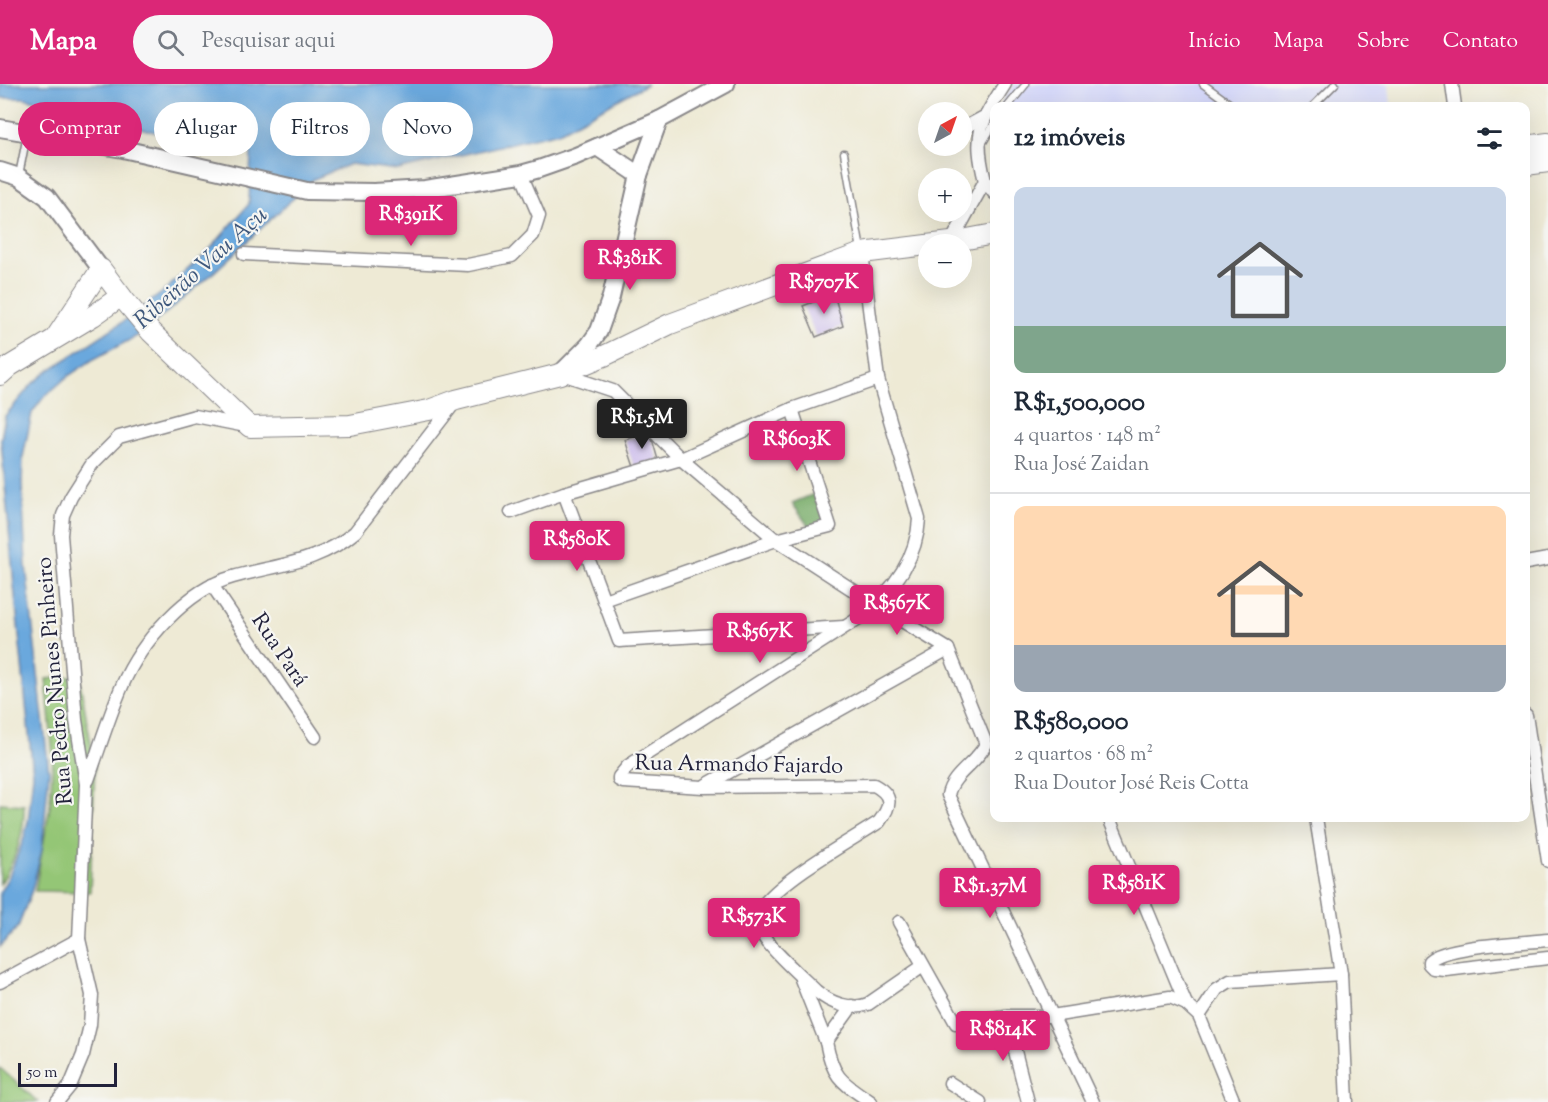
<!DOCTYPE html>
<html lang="pt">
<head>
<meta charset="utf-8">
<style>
	body { margin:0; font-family:"Sorts Mill Goudy",serif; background:#f6f6f7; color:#1f2937; height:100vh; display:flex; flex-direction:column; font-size:22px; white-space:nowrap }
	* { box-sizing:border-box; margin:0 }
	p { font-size:20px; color:#747a83 }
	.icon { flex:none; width:33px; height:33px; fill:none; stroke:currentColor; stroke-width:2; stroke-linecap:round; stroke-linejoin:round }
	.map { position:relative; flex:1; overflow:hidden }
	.sheet { position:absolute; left:990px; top:18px; width:540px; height:720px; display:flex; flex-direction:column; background:#fff; border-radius:12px; box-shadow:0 6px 24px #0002 }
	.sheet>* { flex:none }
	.guide { position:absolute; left:18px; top:18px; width:570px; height:54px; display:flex; gap:12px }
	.needle { width:39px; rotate:40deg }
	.controls { position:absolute; left:918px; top:18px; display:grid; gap:12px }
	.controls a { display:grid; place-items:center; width:54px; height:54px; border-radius:50%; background:#fff; box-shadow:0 6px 24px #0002; font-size:30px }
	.scale { position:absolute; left:18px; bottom:15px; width:99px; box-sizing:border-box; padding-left:6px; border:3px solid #22223b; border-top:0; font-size:16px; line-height:21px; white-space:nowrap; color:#22223b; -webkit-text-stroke:4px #f6f6f2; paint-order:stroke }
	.price { position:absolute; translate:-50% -51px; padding:0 14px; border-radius:6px; background:#db2777; color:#fff; font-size:20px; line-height:39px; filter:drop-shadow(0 2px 3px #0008) }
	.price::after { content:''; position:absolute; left:50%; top:36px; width:18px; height:14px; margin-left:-9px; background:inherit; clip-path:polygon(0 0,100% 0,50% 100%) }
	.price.current { background:#222; color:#fff }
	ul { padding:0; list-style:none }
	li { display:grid; align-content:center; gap:12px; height:318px; padding:0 24px }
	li+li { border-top:2px solid #e0e1e3 }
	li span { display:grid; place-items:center; height:186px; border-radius:12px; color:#555 }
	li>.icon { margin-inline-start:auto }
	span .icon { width:108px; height:108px; fill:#fffc; stroke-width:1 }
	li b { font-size:26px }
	h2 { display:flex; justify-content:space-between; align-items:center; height:72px; padding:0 24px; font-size:26px }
	.chip { padding:0 21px; border-radius:27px; background:#fff; box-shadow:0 6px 24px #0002; font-size:21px; line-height:54px }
	.chip.current { background:#db2777; color:#fff }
	header { display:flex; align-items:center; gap:36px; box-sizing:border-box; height:84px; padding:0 30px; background:#db2777; color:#fff }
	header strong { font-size:28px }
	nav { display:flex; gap:33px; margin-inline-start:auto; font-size:21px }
	.search { width:420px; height:54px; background:#f6f6f7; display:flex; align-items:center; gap:15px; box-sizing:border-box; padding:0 21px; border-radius:33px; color:#747a83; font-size:22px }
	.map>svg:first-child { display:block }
	.built { fill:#d5d8f9 }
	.green { fill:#94c676; stroke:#5b7458; stroke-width:1.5 }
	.forest { fill:#77ab67; stroke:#4c6651; stroke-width:1.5 }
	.water { fill:#6ba8dd; stroke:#46658c; stroke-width:1.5 }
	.building { fill:#cab9ec }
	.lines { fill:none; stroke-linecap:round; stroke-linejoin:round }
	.service-casing { stroke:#888688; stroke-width:9 }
	.minor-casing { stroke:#888688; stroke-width:15 }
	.secondary-casing { stroke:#888688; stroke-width:20 }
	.primary-casing { stroke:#888688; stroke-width:22 }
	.service { stroke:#fff; stroke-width:6 }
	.minor { stroke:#fff; stroke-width:12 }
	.secondary { stroke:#fff; stroke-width:16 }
	.primary { stroke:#fff; stroke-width:20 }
	.labels { text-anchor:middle; stroke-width:4.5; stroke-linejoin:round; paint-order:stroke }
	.street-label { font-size:22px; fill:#22223b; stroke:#f6f6f2 }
	.water-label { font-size:24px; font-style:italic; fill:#3f587c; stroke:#f6f6f2 }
</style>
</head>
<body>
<header>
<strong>Mapa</strong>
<div class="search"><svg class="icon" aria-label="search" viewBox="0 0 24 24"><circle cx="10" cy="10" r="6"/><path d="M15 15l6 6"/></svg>Pesquisar aqui</div>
<nav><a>Início</a><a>Mapa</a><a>Sobre</a><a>Contato</a></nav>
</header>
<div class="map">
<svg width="1548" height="1018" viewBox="0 0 1548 1018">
	<rect width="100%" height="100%" fill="#f6f6f2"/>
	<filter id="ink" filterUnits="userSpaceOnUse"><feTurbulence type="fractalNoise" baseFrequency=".0167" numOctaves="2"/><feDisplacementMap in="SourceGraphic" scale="12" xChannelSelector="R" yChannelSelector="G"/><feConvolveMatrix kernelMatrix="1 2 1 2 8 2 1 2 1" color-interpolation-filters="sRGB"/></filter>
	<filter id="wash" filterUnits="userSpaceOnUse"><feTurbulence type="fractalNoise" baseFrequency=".008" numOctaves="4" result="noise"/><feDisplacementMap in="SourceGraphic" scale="24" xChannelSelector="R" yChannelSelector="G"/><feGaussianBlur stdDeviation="1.35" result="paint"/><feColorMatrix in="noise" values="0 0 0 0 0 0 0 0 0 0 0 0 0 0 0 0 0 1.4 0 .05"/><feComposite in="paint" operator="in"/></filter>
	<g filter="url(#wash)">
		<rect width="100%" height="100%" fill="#eeead5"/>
		<polygon class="built" points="1014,0 1389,0 1391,22 999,22"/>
		<g class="green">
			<polygon points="79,592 95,682 90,808 35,807 50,722 53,672 46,595"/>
			<path d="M0,719L24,721C25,748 15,778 0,800Z"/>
			<polygon points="0,984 38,1018 0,1018"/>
		</g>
		<polygon class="forest" points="814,410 826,438 809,443 792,419"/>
		<polygon class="water" points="0,0 647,0 559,48 398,86 350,80 314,95 211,191 141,250 94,275 67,293 43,314 32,329 23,373 22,400 26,482 49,688 42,766 32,806 18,843 0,863 0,808 9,792 23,757 28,738 33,690 14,502 1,356 5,332 31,301 48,287 121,239 163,208 211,164 249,120 251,68 216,64 24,14 0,14"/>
		<g id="blocks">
			<g class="building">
				<polygon points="834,210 843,242 816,253 803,222"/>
				<polygon points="650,348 658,376 634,383 625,356"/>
			</g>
		</g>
	</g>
	<g filter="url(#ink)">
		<use href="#blocks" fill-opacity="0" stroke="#888688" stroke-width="1.5"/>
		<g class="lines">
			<g class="service-casing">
				<g id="service">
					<polyline points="1203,0 1233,22"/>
					<polyline points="1008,22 1026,0"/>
					<polyline points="1313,22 1335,0"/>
					<polyline points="982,60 994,40"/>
					<polyline points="844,69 861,166"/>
					<polyline points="19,91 27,51"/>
				</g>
			</g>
			<g class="minor-casing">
				<g id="minor">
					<polyline points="1452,0 1455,22"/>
					<polyline points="962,45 984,33"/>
					<path d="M985,97C973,50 980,39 1005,0"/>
					<polyline points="951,158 985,97 994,109"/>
					<path d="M862,169L878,295L919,435C917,476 891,509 859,534L628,682L619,693V696L623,698L703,703L874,701C894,712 891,722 879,738C845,760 790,790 765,819C760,825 757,833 758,841C762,859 802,893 816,907C830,919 851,927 868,920L923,882"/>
					<polyline points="244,170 468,181 512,172 533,151 539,132 521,90"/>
					<polyline points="562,290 613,307 681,375 776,456 876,521 948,565 706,701"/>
					<polyline points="564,409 619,557 844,543"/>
					<polyline points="511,428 564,409 681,375 792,325 878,295"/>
					<polyline points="1526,479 1548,475"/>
					<polyline points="212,501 315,653"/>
					<polyline points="604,516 776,456 830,442 792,325"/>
					<path d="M948,565L986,660C977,679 952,690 948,711L1093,1018"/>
					<polyline points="1526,631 1548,777"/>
					<path d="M88,696C99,665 109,632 122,602C141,558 186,506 233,493C278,480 317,480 355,448L455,318"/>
					<polyline points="1109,734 1186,920"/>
					<polyline points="1316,734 1341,890 1347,1018"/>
					<polyline points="899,838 956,939 1006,932 1052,932 1170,913 1186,920 1199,932 1217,905 1230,897 1341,890"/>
					<path d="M1548,856C1522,859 1446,861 1429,877V880L1434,885L1446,886L1548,874"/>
					<polyline points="801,895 826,958 852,922"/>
					<polyline points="0,898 79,855"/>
					<polyline points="1006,932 1028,1018"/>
					<polyline points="1199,932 1234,1018"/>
					<path d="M826,958C833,995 842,998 871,1018"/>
					<polyline points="950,999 980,1018"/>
					<polyline points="57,1018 70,1002 83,971 90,941 92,911 79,855 86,700 76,636 61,451 63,431 71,413 92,380 119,353 195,332 246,342"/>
				</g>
			</g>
			<g class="secondary-casing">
				<g id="secondary">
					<polyline points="0,44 123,65 307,107 374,108 425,105 521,90 539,85 576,72 659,36 726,0"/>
					<polyline points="597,63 639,91"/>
					<polyline points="0,87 19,93 47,113 101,185"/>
					<polyline points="564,286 589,261 599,247 611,213 639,91 659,36"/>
				</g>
			</g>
			<g class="primary-casing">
				<g id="primary">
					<polyline points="1526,62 1548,59"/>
					<polyline points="1526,81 1548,78"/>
					<polyline points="56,253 101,185 125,217 151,248 250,343 350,341 429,326 456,316 560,290 604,272 670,240 862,169 951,158 994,150"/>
					<polyline points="0,291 10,282 93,232 121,212"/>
				</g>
			</g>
			<use href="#service" class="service"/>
			<use href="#minor" class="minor"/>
			<use href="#secondary" class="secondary"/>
			<use href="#primary" class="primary"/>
		</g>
	</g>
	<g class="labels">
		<g class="street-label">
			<text transform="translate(281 565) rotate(56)" y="8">Rua Pará</text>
			<text transform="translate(53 597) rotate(-95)" y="8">Rua Pedro Nunes Pinheiro</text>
			<text transform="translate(739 679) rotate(1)" y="8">Rua Armando Fajardo</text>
		</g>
		<g class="water-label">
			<text transform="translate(200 183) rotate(-42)" y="8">Ribeirão Vau Açu</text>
		</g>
	</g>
</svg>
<div class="controls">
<a><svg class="needle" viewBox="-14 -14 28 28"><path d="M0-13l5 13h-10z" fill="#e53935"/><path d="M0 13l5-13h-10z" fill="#747a83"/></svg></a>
<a>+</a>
<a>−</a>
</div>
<div class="scale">50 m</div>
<b class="price" style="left:411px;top:163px">R$391K</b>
<b class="price" style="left:630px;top:207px">R$381K</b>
<b class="price" style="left:824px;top:231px">R$707K</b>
<b class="price current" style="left:642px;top:366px">R$1.5M</b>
<b class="price" style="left:797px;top:388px">R$603K</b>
<b class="price" style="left:577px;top:488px">R$580K</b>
<b class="price" style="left:897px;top:552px">R$567K</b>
<b class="price" style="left:760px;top:580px">R$567K</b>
<b class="price" style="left:1134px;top:832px">R$581K</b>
<b class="price" style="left:990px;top:835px">R$1.37M</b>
<b class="price" style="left:754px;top:865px">R$573K</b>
<b class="price" style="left:1003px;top:978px">R$814K</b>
<div class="guide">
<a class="chip current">Comprar</a>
<a class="chip">Alugar</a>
<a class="chip">Filtros</a>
<a class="chip">Novo</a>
</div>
<section class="sheet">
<h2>12 imóveis<svg class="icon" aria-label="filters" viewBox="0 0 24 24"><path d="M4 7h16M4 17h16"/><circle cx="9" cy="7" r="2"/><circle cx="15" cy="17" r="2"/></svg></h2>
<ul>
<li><span style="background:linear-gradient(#c9d6e8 75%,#7fa58c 0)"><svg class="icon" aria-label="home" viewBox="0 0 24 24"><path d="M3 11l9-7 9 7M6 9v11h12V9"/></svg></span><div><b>R$1,500,000</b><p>4 quartos · 148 m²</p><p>Rua José Zaidan</p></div></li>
<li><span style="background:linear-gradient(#ffd9b3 75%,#9aa5b1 0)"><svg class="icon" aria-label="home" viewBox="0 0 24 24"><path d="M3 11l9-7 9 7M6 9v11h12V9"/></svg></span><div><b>R$580,000</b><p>2 quartos · 68 m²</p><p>Rua Doutor José Reis Cotta</p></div></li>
</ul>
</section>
</div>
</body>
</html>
